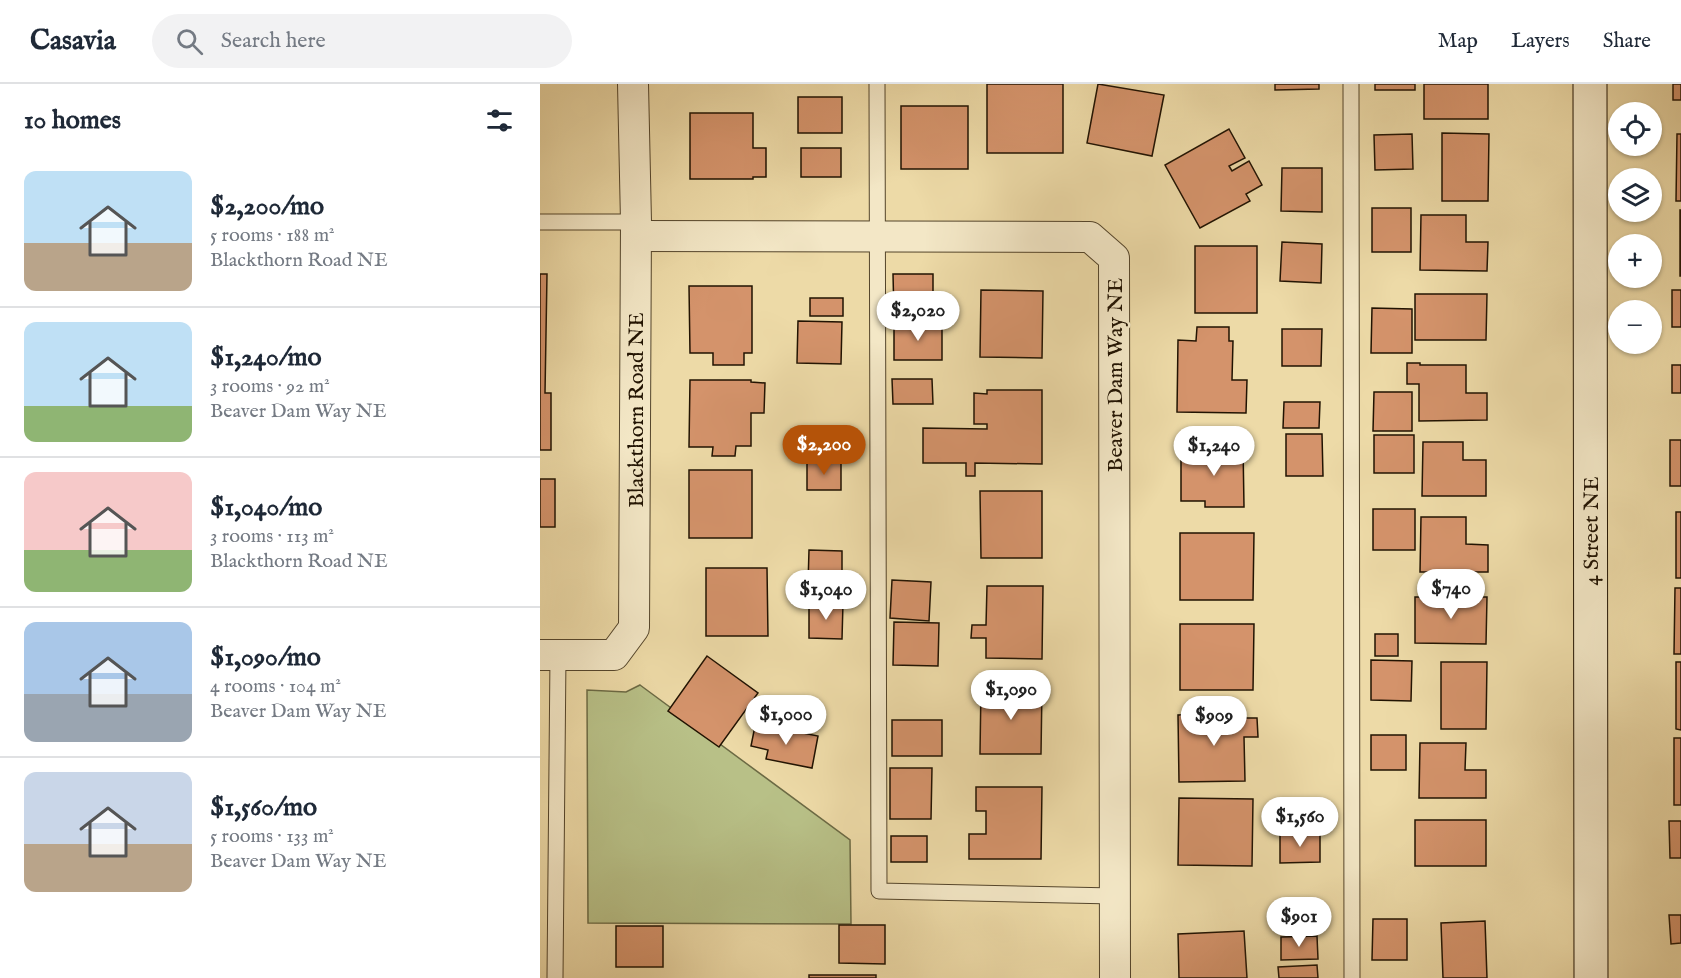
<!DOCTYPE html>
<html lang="en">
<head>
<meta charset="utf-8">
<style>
	body { margin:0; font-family:"IM FELL English",serif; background:#f2f2f3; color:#1f2937; height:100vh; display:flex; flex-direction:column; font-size:22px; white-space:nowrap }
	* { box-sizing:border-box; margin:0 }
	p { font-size:20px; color:#747a83 }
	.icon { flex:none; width:33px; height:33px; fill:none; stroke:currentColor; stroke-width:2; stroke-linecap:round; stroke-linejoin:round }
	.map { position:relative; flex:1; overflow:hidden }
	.panel { display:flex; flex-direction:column; background:#fff; width:540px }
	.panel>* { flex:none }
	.controls { position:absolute; left:1068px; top:18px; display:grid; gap:12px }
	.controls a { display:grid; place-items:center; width:54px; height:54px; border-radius:50%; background:#fff; box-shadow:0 2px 4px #0004; font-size:30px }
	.price { position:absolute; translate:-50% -51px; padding:0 14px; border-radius:21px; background:#fff; color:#222; font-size:20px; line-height:39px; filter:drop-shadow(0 2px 3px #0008) }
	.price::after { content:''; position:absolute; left:50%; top:36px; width:18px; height:14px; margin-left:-9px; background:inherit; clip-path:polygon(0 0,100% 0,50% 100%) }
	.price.on { background:#b45309; color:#fff }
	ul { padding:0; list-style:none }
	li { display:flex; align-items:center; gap:18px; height:150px; padding:0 24px }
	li+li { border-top:2px solid #e0e1e3 }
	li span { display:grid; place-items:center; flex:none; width:168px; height:120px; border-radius:12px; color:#555 }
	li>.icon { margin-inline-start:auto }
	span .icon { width:72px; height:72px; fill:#fffc; stroke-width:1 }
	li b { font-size:26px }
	h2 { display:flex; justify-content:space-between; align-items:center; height:72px; padding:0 24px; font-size:26px }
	header { display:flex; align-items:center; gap:36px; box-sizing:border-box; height:84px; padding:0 30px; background:#fff; border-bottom:2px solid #e0e1e3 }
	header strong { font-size:28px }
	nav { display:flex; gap:33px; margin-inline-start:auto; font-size:21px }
	.search { width:420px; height:54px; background:#f2f2f3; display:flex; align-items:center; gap:15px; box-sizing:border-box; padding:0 21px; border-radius:33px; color:#747a83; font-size:22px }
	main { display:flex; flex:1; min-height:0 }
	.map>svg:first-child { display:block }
	.green { fill:#b8c087; stroke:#6c6a44; stroke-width:1.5 }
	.building { fill:#d4936b; stroke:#211302; stroke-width:1.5 }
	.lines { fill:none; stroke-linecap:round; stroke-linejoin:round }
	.lane-casing { stroke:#54452b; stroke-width:17 }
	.street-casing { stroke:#54452b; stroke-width:32 }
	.secondary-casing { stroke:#211302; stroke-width:35 }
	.lane { stroke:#f3e7c6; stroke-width:15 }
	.street { stroke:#f3e7c6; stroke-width:30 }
	.secondary { stroke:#f3e7c6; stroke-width:33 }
	.labels { text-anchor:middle; stroke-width:5; stroke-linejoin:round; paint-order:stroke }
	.street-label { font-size:22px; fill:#211302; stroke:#f3e7c6 }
</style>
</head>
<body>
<header>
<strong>Casavia</strong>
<div class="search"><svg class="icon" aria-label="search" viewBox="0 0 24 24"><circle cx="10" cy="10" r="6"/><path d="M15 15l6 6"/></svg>Search here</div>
<nav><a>Map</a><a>Layers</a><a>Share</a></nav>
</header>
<main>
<section class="panel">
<h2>10 homes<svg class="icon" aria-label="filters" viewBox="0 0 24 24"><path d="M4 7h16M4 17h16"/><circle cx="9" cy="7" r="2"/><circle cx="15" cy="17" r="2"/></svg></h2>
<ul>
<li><span style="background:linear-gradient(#bfe0f5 60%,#b9a48a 0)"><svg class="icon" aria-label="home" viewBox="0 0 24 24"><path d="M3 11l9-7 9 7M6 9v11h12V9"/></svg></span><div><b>$2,200/mo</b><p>5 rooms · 188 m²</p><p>Blackthorn Road NE</p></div></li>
<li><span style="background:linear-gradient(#bfe0f5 70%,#8fb573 0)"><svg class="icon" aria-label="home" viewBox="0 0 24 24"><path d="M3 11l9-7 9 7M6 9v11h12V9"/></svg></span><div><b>$1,240/mo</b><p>3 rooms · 92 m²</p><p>Beaver Dam Way NE</p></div></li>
<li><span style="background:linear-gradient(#f6c9c9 65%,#8fb573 0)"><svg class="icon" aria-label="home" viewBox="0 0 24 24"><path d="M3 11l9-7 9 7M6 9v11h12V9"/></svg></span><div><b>$1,040/mo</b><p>3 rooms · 113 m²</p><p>Blackthorn Road NE</p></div></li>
<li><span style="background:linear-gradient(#a9c7e8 60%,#9aa5b1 0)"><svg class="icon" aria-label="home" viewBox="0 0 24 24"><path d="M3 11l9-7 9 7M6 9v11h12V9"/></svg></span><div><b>$1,090/mo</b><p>4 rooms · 104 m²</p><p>Beaver Dam Way NE</p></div></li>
<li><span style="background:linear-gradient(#c9d6e8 60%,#b9a48a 0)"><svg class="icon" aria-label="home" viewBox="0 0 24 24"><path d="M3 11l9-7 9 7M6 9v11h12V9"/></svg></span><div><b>$1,560/mo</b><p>5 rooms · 133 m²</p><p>Beaver Dam Way NE</p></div></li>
</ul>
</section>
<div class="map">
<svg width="1141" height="894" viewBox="0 0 1141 894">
	<rect width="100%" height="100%" fill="#eddaa7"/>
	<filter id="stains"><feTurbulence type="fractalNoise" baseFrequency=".00333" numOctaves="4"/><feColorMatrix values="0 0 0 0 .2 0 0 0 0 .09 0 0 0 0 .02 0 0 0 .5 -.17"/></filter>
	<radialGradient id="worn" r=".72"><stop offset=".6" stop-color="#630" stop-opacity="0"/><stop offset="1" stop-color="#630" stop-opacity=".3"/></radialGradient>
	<polygon class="green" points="100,601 310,756 311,840 48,839 47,606 86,608"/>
	<g class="building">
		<rect x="447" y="0" width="76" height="69"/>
		<polygon points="558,0 624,11 612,72 547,59"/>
		<polygon points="735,0 779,0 779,5 735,6"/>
		<rect x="835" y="0" width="40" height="6"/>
		<rect x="884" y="0" width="64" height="35"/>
		<rect x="1133" y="0" width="8" height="16"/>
		<rect x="258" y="13" width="44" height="36"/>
		<rect x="361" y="22" width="67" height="63"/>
		<polygon points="150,29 213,29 213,64 226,64 226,93 213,93 213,95 150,95"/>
		<polygon points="689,45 705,74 689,82 692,87 709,77 722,101 706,110 710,117 660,144 625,81"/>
		<polygon points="902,49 949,50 948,117 902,117"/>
		<polygon points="872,50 873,85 835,86 834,51"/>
		<polygon points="1137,50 1141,50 1141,117 1136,117"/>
		<rect x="261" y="64" width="40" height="29"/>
		<polygon points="742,84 782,84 782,128 741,127"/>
		<rect x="832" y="124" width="39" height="44"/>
		<rect x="1140" y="126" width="1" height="66"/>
		<polygon points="881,131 926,131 926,158 948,158 947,187 880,186"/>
		<polygon points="742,158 782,160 781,199 740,197"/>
		<rect x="655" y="162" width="62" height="67"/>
		<polygon points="0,190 7,190 5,309 11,309 11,366 0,366"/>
		<polygon points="353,190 393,190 393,231 354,231"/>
		<polygon points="149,202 212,202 212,269 204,269 204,281 173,281 173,269 150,269"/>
		<polygon points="441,206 503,207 502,274 440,273"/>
		<rect x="1132" y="206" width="9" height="37"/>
		<polygon points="875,210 947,210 946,256 875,256"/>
		<rect x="270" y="214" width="33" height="18"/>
		<polygon points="832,224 872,225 872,269 831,269"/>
		<polygon points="258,237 302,238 301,280 257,279"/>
		<rect x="354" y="241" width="48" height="35"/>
		<polygon points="657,243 689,243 689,257 693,257 692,296 707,296 706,329 637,328 638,256 656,257"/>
		<polygon points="742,245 782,245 781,282 742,282"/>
		<polygon points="867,279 880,279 880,281 926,281 926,309 947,309 947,336 879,337 879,300 867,300"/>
		<rect x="1132" y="281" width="9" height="28"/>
		<polygon points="352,295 392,295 393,320 353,320"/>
		<polygon points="150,296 211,296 211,298 225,299 224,329 211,329 211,362 196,362 195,372 172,372 173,363 149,363"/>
		<polygon points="447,306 502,306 502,380 435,379 435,392 426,392 426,379 383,379 383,344 447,345 447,340 434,340 434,309 447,310"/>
		<polygon points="834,308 872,308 872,347 833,347"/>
		<polygon points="744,318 780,318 779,344 743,344"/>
		<polygon points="746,350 782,350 783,392 746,392"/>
		<rect x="834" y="351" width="40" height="38"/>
		<rect x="1130" y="356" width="11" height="46"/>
		<polygon points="883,358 923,358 923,376 946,376 946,412 882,412"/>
		<polygon points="703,362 704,423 665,423 665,417 641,417 641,368 666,368 666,363"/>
		<rect x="267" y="377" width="34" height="29"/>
		<rect x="149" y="386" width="63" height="68"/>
		<rect x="0" y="395" width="15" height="48"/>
		<polygon points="440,407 502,407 502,474 441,474"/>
		<rect x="833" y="425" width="42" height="41"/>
		<rect x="1136" y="428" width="5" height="66"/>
		<polygon points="881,433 926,433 926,460 948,461 948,488 880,488"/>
		<polygon points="640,449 714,449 713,516 640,516"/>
		<polygon points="269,466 302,467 302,501 268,501"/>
		<polygon points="166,484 227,484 228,552 166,552"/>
		<polygon points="352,496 391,498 389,537 350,534"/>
		<polygon points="447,502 503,502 502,575 446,574 446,554 431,554 432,541 446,541"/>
		<polygon points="1135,504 1141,504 1141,570 1134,570"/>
		<polygon points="875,513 947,513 946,560 875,559"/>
		<polygon points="269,519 303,519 302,555 269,554"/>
		<polygon points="354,538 399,539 398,582 353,581"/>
		<polygon points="640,540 714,540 713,606 640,606"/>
		<rect x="835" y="550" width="23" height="22"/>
		<polygon points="167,572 218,609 179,663 128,627"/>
		<polygon points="831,576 872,577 871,617 831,616"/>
		<polygon points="901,578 947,578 946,645 901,645"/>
		<polygon points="1136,578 1141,578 1141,646 1136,645"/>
		<polygon points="441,603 502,604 501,670 440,670"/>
		<polygon points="704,629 704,634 717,634 718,653 704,653 705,697 639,698 638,631"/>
		<rect x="352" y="636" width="50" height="36"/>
		<polygon points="215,642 233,645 233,643 278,652 272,684 226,675 228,666 211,662"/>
		<rect x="831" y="651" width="35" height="35"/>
		<rect x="1134" y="654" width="7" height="67"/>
		<polygon points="880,659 926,659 925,686 946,686 946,714 879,714"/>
		<polygon points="350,684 392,684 391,735 350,735"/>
		<polygon points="436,703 502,703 501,775 429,775 429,750 446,750 446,727 436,727"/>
		<polygon points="639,714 713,715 712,782 638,781"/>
		<rect x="875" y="736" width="71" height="46"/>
		<polygon points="1129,737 1141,737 1141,774 1130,774"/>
		<polygon points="740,749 780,749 780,778 740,779"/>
		<rect x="351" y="752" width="36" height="26"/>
		<polygon points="1129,831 1141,831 1141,859 1131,860"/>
		<polygon points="833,835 867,835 867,876 832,876"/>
		<polygon points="945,837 947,894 903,894 901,839"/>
		<polygon points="299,841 345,841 345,880 299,879"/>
		<rect x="76" y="842" width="47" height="41"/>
		<polygon points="704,847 707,894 639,894 638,850"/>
		<polygon points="777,852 778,875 741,876 741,853"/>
		<polygon points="777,881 778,894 739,894 738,883"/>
		<rect x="269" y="891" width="67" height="3"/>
	</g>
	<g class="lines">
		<g class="lane-casing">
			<g id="lane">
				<polyline points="337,0 339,807 575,812"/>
				<polyline points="811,0 812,894"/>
				<polyline points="0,138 96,138"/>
				<polyline points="15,894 18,571"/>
			</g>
		</g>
		<g class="street-casing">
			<g id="street">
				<polyline points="96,152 550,153 574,174 575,894"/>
				<polyline points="0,571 74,571 94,544 96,138 93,0"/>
			</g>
		</g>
		<g class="secondary-casing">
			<polyline id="secondary" points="1050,0 1051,894"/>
		</g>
		<use href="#lane" class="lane"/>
		<use href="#street" class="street"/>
		<use href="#secondary" class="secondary"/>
	</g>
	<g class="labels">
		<g class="street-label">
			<text transform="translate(574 291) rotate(-90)" y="8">Beaver Dam Way NE</text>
			<text transform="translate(95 326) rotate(-90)" y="8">Blackthorn Road NE</text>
			<text transform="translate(1050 447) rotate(-90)" y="8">4 Street NE</text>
		</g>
	</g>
	<rect width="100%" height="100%" filter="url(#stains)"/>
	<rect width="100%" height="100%" fill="url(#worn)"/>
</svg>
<div class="controls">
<a><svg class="icon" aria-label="locate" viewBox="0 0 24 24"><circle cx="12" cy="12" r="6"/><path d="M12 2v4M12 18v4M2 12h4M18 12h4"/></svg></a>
<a><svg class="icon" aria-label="layers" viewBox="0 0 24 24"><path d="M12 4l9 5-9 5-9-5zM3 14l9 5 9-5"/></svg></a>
<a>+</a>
<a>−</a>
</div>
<b class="price" style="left:378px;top:258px">$2,020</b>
<b class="price on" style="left:284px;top:392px">$2,200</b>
<b class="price" style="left:674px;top:393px">$1,240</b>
<b class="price" style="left:911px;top:536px">$740</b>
<b class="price" style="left:286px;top:537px">$1,040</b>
<b class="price" style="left:471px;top:637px">$1,090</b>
<b class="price" style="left:246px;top:662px">$1,000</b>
<b class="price" style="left:674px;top:663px">$909</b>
<b class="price" style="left:760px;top:764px">$1,560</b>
<b class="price" style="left:759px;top:864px">$901</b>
</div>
</main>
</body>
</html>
